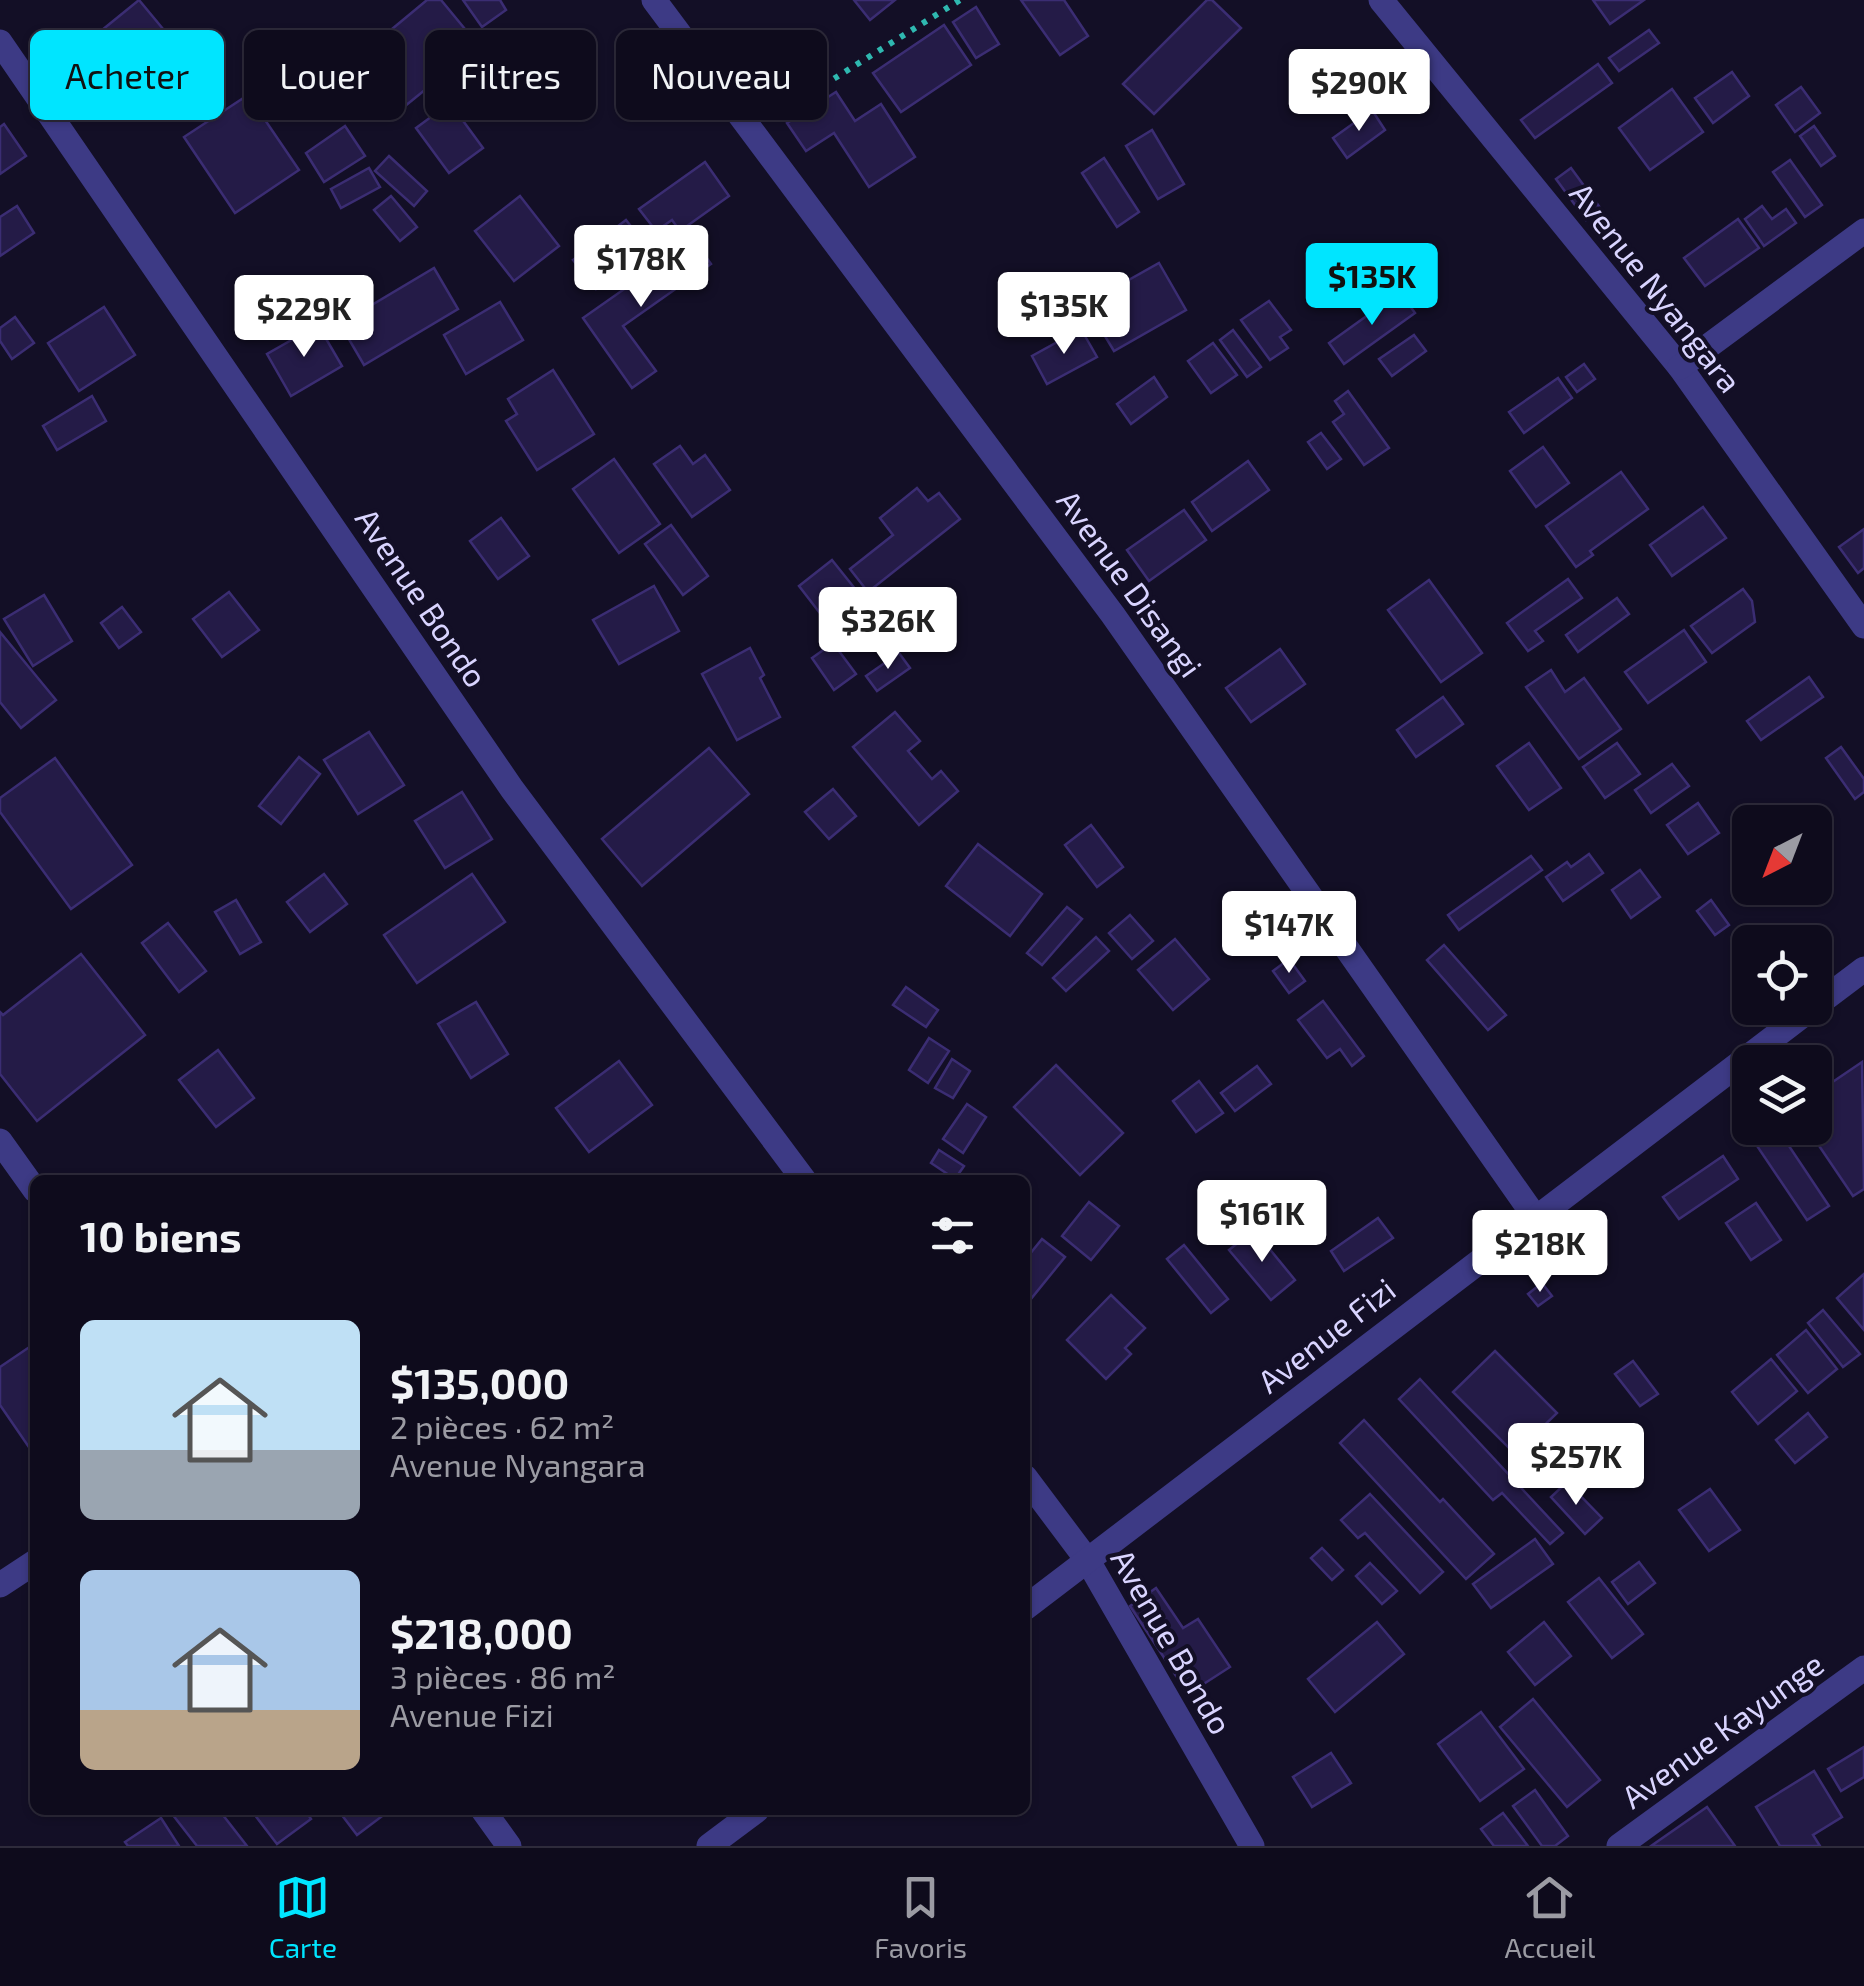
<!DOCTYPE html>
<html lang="fr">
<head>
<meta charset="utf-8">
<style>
	body { margin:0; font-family:"Exo 2",sans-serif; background:#1c1929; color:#f1f3f6; height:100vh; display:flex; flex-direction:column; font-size:38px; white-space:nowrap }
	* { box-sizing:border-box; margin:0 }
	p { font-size:32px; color:#9b9ba3 }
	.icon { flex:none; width:55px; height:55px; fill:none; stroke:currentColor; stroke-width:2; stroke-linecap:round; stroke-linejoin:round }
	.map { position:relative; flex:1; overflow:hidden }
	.drawer { position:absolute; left:30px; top:1175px; width:1000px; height:640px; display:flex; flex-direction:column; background:#0e0b1c; border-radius:15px; box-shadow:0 2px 8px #0004,0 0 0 2px #2e2b3b }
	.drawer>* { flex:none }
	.banner { position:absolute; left:30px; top:30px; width:1000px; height:90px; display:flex; gap:20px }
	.needle { width:65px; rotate:222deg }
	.tools { position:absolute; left:1732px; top:805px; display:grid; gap:20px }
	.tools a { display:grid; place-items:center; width:100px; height:100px; border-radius:15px; background:#0e0b1c; box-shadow:0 2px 8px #0004,0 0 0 2px #2e2b3b; font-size:50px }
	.price { position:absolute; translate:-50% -85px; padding:0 22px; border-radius:10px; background:#fff; color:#222; font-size:32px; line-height:65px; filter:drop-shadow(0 2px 5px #0008) }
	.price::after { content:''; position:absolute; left:50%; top:60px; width:30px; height:22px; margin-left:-15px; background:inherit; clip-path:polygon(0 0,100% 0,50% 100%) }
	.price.current { background:#00e5ff; color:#111 }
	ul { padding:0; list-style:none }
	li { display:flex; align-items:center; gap:30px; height:250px; padding:0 50px }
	li span { display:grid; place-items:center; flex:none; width:280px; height:200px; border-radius:15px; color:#555 }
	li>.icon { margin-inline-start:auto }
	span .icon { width:120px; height:120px; fill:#fffc; stroke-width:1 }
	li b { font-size:42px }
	h2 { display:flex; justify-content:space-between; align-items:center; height:120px; padding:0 50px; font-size:42px }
	.chip { padding:0 35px; border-radius:15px; background:#0e0b1c; box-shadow:0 2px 8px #0004,0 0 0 2px #2e2b3b; font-size:35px; line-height:90px }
	.chip.current { background:#00e5ff; color:#111 }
	.tab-bar { display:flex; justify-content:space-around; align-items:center; height:140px; border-top:2px solid #2e2b3b; background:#0e0b1c; font-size:28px; color:#9b9ba3 }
	.tab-bar a { display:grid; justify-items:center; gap:5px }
	.tab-bar .current { color:#00e5ff }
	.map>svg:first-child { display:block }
	.building { fill:#241b47; stroke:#3b2d73; stroke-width:2.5 }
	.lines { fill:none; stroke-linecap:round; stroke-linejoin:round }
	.path { stroke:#2fb8b0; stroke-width:6; stroke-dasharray:5 8; stroke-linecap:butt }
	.minor { stroke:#3d3a85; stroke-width:25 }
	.labels { text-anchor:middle; stroke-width:8; stroke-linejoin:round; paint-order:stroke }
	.street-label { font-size:32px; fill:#d9d4ff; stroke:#130f26 }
</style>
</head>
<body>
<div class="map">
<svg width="1864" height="1846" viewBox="0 0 1864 1846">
	<rect width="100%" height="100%" fill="#130f26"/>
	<g class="building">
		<polygon points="139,0 178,47 113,99 75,52"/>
		<polygon points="427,0 441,0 479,46 394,115 351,63"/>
		<polygon points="463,0 500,0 506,10 482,27"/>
		<polygon points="854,0 895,0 870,20"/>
		<polygon points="1021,0 1064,0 1088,36 1060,55"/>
		<polygon points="1207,0 1212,0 1241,28 1154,114 1123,84"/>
		<polygon points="1593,0 1644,0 1610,24"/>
		<polygon points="976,7 999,44 976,58 953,22"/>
		<polygon points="944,25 971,65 901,112 873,73"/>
		<polygon points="1649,30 1659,43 1619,71 1609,58"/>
		<polygon points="554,42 565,66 533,81 522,57"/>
		<polygon points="759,62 780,84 766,98 745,76"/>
		<polygon points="1598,64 1612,83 1535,138 1521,120"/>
		<polygon points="1732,72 1749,96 1713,123 1695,98"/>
		<polygon points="1801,87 1820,113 1795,132 1776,105"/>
		<polygon points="1672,89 1703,132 1650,170 1619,128"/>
		<polygon points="836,92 855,121 881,104 915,157 869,187 834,133 806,151 787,123"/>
		<polygon points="248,95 299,170 235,213 184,137"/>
		<polygon points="450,103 483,148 449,173 416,128"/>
		<polygon points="1372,110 1385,130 1347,158 1333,138"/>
		<polygon points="4,124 26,156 0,174 0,127"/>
		<polygon points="345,126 365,156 324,182 306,153"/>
		<polygon points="1814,126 1835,156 1821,166 1800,136"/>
		<polygon points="1152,130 1184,184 1158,199 1126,146"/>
		<polygon points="389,156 427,191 414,206 375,171"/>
		<polygon points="1104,158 1139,212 1117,227 1082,173"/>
		<polygon points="1790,160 1822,205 1805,217 1773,172"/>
		<polygon points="705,162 729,196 680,231 672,220 656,231 639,209"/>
		<polygon points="369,168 380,187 341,208 331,189"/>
		<polygon points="1571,168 1601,209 1586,220 1556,179"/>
		<polygon points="391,196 417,227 400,241 374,210"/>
		<polygon points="520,196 559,246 514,281 475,231"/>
		<polygon points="17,206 34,233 0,256 0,217"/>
		<polygon points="1762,206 1772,219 1786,209 1796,223 1764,246 1745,219"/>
		<polygon points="1738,219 1759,248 1705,286 1684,258"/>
		<polygon points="626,220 649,249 596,289 573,260"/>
		<polygon points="694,240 711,264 623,326 656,371 632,388 583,318"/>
		<polygon points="1159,263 1186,310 1114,351 1097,323 1122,309 1111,290"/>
		<polygon points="434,268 458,309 364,365 340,324"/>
		<polygon points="1400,292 1415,313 1344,364 1329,343"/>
		<polygon points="1269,301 1291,330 1280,337 1288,348 1270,360 1241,320"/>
		<polygon points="500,302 523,340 466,374 444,335"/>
		<polygon points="104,307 135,355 79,391 48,343"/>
		<polygon points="15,317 34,343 12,359 0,341 0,328"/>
		<polygon points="318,325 342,366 291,396 267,354"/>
		<polygon points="1081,329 1097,357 1047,384 1032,356"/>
		<polygon points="1233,330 1261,367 1247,377 1220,340"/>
		<polygon points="1414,335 1426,351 1392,376 1379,359"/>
		<polygon points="1213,343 1237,375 1211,393 1188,361"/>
		<polygon points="1584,364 1595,379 1577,392 1566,377"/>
		<polygon points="553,370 594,434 537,470 506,421 517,414 508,399"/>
		<polygon points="1154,377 1167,397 1131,424 1117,404"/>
		<polygon points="1558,378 1572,398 1524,433 1509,412"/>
		<polygon points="1348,391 1389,448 1364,465 1333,422 1344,414 1335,401"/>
		<polygon points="92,396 106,421 57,450 43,426"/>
		<polygon points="1321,433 1341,459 1327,469 1308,442"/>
		<polygon points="680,446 693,464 705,455 730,490 692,517 654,464"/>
		<polygon points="1543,447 1569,483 1536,507 1510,471"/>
		<polygon points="614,459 660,524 619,553 573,489"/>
		<polygon points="1248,461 1269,490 1212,531 1192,502"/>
		<polygon points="1621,472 1648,509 1590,551 1593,555 1576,567 1546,526"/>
		<polygon points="917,488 928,501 939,493 960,519 868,592 850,569 893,535 880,518"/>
		<polygon points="1703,507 1726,538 1672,576 1650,545"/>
		<polygon points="1184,510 1206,540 1149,581 1127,550"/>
		<polygon points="501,518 529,556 498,579 470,541"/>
		<polygon points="671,525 708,576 683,595 645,544"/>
		<polygon points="1864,529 1864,568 1858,573 1839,547"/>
		<polygon points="832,560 860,595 826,621 799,586"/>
		<polygon points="1568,579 1582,598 1535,631 1543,641 1528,651 1507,623"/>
		<polygon points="1429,580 1482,653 1441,682 1388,610"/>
		<polygon points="654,586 679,631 619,664 593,620"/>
		<polygon points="1743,589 1752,601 1755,622 1712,653 1691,626"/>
		<polygon points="229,592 259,630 222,657 193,619"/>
		<polygon points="44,595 72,641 33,666 4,619"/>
		<polygon points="1617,598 1629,614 1578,652 1566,635"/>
		<polygon points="122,607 141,632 119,648 101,623"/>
		<polygon points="1684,630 1706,662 1648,703 1625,672"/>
		<polygon points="0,632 56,700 21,728 0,702"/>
		<polygon points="833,643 856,674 834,690 812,658"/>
		<polygon points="750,648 764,675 760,678 780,717 737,740 702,674"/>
		<polygon points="1280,649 1305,684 1251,722 1226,688"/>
		<polygon points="899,653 910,668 877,691 866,676"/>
		<polygon points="1551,670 1565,692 1584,678 1621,729 1579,759 1526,687"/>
		<polygon points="1809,677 1823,697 1761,740 1747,721"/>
		<polygon points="1443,697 1463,724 1416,757 1397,730"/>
		<polygon points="895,712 920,741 908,751 932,779 941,771 958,791 919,825 853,747"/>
		<polygon points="369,732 404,785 358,814 324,760"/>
		<polygon points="1529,743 1561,788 1529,810 1497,766"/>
		<polygon points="1617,743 1640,774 1605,798 1583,767"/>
		<polygon points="1841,747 1864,779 1864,792 1855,799 1826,758"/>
		<polygon points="709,748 749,794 642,886 602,839"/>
		<polygon points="299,757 320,774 281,824 259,806"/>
		<polygon points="55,758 132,865 71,909 0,812 0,798"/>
		<polygon points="1672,764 1689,786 1651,813 1635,790"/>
		<polygon points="833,789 856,816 829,839 805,812"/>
		<polygon points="462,792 492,839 445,868 415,821"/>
		<polygon points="1698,803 1719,833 1688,854 1667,825"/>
		<polygon points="1091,825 1123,867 1097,887 1065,845"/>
		<polygon points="978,844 1042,894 1010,936 946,886"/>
		<polygon points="1589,854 1603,873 1563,901 1546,877 1567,862 1571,867"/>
		<polygon points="1531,856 1542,870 1459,930 1448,915"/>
		<polygon points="1640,870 1660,897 1631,918 1612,890"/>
		<polygon points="324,874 347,904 310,932 287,902"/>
		<polygon points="472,874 505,922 417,983 384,935"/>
		<polygon points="236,900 261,942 240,954 215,912"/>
		<polygon points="1711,900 1729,925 1715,935 1697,911"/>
		<polygon points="1067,907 1082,919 1042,965 1027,953"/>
		<polygon points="1130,915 1153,941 1132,959 1109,933"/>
		<polygon points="168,923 206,971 179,992 142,943"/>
		<polygon points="1096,937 1109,951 1066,991 1053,978"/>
		<polygon points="1175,939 1209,979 1173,1010 1138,970"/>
		<polygon points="1444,945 1506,1015 1488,1030 1427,960"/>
		<polygon points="81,954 145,1035 37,1121 0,1074 0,1012 3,1015"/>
		<polygon points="1289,959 1305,981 1289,993 1273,971"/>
		<polygon points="906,987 938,1010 926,1027 893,1005"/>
		<polygon points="1323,1001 1364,1056 1352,1066 1340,1049 1327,1058 1298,1020"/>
		<polygon points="476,1002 508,1054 471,1078 438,1024"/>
		<polygon points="929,1038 949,1051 928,1083 909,1070"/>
		<polygon points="218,1050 254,1098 216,1127 179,1080"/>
		<polygon points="952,1059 970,1071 953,1098 935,1088"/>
		<polygon points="619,1061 652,1105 589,1152 556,1108"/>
		<polygon points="1862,1062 1864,1189 1853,1196 1807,1128 1815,1128 1815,1094"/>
		<polygon points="1056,1065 1123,1133 1080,1175 1014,1107"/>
		<polygon points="1257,1066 1271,1084 1235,1111 1221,1093"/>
		<polygon points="1199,1081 1223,1113 1196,1132 1173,1101"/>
		<polygon points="967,1104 986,1117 963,1153 943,1139"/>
		<polygon points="1766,1128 1777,1128 1829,1206 1807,1220 1751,1137"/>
		<polygon points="939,1150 964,1166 955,1179 931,1163"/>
		<polygon points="1723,1156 1738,1179 1679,1219 1663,1197"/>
		<polygon points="1089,1202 1119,1226 1091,1260 1062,1236"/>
		<polygon points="1756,1203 1781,1240 1751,1260 1726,1223"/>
		<polygon points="1378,1218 1393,1238 1344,1271 1331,1251"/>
		<polygon points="1254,1230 1295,1280 1271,1300 1229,1250"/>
		<polygon points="1042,1239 1065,1257 1026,1305 1025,1260"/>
		<polygon points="1184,1245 1228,1299 1211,1313 1167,1259"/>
		<polygon points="1864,1274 1864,1330 1837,1298"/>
		<polygon points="1542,1283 1552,1296 1538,1306 1528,1294"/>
		<polygon points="1111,1295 1145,1328 1125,1348 1131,1354 1106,1379 1067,1340"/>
		<polygon points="1823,1310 1860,1354 1843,1367 1808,1323"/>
		<polygon points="1806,1330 1837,1369 1808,1393 1777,1355"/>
		<polygon points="31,1346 35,1353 35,1456 0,1405 0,1367"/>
		<polygon points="1495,1351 1557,1413 1515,1454 1453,1392"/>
		<polygon points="1771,1359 1797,1391 1758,1424 1732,1392"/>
		<polygon points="1633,1361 1658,1394 1640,1406 1615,1374"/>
		<polygon points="1420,1379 1563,1533 1550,1544 1502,1493 1493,1500 1399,1399"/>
		<polygon points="1808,1413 1827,1437 1795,1463 1776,1440"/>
		<polygon points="1364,1420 1440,1502 1443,1499 1494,1554 1466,1579 1340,1443"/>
		<polygon points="1567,1482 1602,1518 1585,1534 1551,1497"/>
		<polygon points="1710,1489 1740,1530 1709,1551 1679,1510"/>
		<polygon points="1370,1494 1443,1572 1420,1593 1365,1533 1358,1538 1341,1520"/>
		<polygon points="1535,1539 1553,1564 1491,1608 1473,1584"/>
		<polygon points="1322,1548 1343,1570 1332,1580 1311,1558"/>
		<polygon points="1639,1562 1655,1583 1628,1604 1612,1582"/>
		<polygon points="1370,1563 1397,1591 1382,1604 1356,1576"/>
		<polygon points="1599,1578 1643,1634 1612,1658 1568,1602"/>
		<polygon points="1156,1588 1183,1628 1198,1619 1230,1667 1188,1694 1130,1606"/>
		<polygon points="1377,1622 1404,1654 1335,1712 1308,1679"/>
		<polygon points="1544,1622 1571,1656 1535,1685 1508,1652"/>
		<polygon points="1533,1699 1600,1780 1567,1807 1500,1727"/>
		<polygon points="1481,1712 1524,1769 1480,1801 1438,1744"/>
		<polygon points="1864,1747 1864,1777 1841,1791 1828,1769"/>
		<polygon points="1331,1753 1351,1783 1312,1807 1293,1777"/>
		<polygon points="1814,1771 1842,1817 1813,1835 1820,1846 1780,1846 1756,1807"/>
		<polygon points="1535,1790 1568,1836 1555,1846 1542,1846 1513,1806"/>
		<polygon points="1707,1807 1735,1846 1651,1846"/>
		<polygon points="169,1810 219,1810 247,1846 197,1846"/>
		<polygon points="251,1810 305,1810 311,1819 277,1844"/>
		<polygon points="338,1810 383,1810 385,1814 357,1835"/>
		<polygon points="1503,1813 1528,1846 1494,1846 1481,1829"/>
		<polygon points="161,1818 179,1846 128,1846 125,1842"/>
	</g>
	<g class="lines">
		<polyline class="path" points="779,113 960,0"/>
		<g class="minor">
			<polyline points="654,0 1113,615 1535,1217"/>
			<polyline points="1381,0 1680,367 1864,626"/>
			<polyline points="0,42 512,789 804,1180"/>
			<polyline points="1680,367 1864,231"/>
			<polyline points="1815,1006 1864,969"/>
			<polyline points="0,1141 35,1190"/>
			<polyline points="1025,1477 1088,1561 1252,1846"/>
			<polyline points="0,1585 35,1562"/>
			<polyline points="1025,1608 1812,1008"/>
			<polyline points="483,1810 509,1846"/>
			<polyline points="709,1846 757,1810"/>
			<polyline points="1619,1846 1864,1668"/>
		</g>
	</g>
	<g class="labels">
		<g class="street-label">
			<text transform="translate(1655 288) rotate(52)" y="11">Avenue Nyangara</text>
			<text transform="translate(1129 584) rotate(54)" y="11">Avenue Disangi</text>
			<text transform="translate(421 598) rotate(56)" y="11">Avenue Bondo</text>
			<text transform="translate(1327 1336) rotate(-38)" y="11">Avenue Fizi</text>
			<text transform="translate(1171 1642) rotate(60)" y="11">Avenue Bondo</text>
			<text transform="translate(1723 1731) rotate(-36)" y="11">Avenue Kayunge</text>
		</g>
	</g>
</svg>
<div class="tools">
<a><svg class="needle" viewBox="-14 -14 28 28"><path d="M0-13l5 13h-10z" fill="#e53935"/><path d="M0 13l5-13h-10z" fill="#9b9ba3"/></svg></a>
<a><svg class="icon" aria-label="locate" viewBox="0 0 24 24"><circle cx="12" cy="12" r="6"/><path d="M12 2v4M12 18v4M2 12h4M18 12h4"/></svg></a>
<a><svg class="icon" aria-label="layers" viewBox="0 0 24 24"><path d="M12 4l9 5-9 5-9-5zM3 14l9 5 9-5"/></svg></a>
</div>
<b class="price" style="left:1359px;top:134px">$290K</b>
<b class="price" style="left:641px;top:310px">$178K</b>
<b class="price current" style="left:1372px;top:328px">$135K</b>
<b class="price" style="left:1064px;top:357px">$135K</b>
<b class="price" style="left:304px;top:360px">$229K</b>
<b class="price" style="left:888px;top:672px">$326K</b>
<b class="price" style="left:1289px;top:976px">$147K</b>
<b class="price" style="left:1262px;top:1265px">$161K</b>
<b class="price" style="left:1540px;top:1295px">$218K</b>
<b class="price" style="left:1576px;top:1508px">$257K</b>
<div class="banner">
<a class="chip current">Acheter</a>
<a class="chip">Louer</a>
<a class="chip">Filtres</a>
<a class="chip">Nouveau</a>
</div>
<section class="drawer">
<h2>10 biens<svg class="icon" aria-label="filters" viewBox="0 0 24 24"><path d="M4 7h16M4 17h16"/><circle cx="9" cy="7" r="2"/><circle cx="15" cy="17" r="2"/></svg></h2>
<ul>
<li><span style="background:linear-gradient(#bfe0f5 65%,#9aa5b1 0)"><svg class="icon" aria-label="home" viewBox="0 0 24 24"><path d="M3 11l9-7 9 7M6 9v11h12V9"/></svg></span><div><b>$135,000</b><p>2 pièces · 62 m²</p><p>Avenue Nyangara</p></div></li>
<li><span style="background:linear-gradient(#a9c7e8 70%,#b9a48a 0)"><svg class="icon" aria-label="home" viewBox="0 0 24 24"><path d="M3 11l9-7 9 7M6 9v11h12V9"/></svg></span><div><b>$218,000</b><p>3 pièces · 86 m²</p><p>Avenue Fizi</p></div></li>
</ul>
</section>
</div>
<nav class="tab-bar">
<a class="current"><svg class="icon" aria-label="map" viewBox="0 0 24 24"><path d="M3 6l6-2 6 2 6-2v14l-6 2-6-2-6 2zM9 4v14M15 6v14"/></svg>Carte</a>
<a><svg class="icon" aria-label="saved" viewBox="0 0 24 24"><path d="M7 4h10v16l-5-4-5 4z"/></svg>Favoris</a>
<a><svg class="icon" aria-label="home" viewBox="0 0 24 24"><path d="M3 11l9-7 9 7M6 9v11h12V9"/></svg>Accueil</a>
</nav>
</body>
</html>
